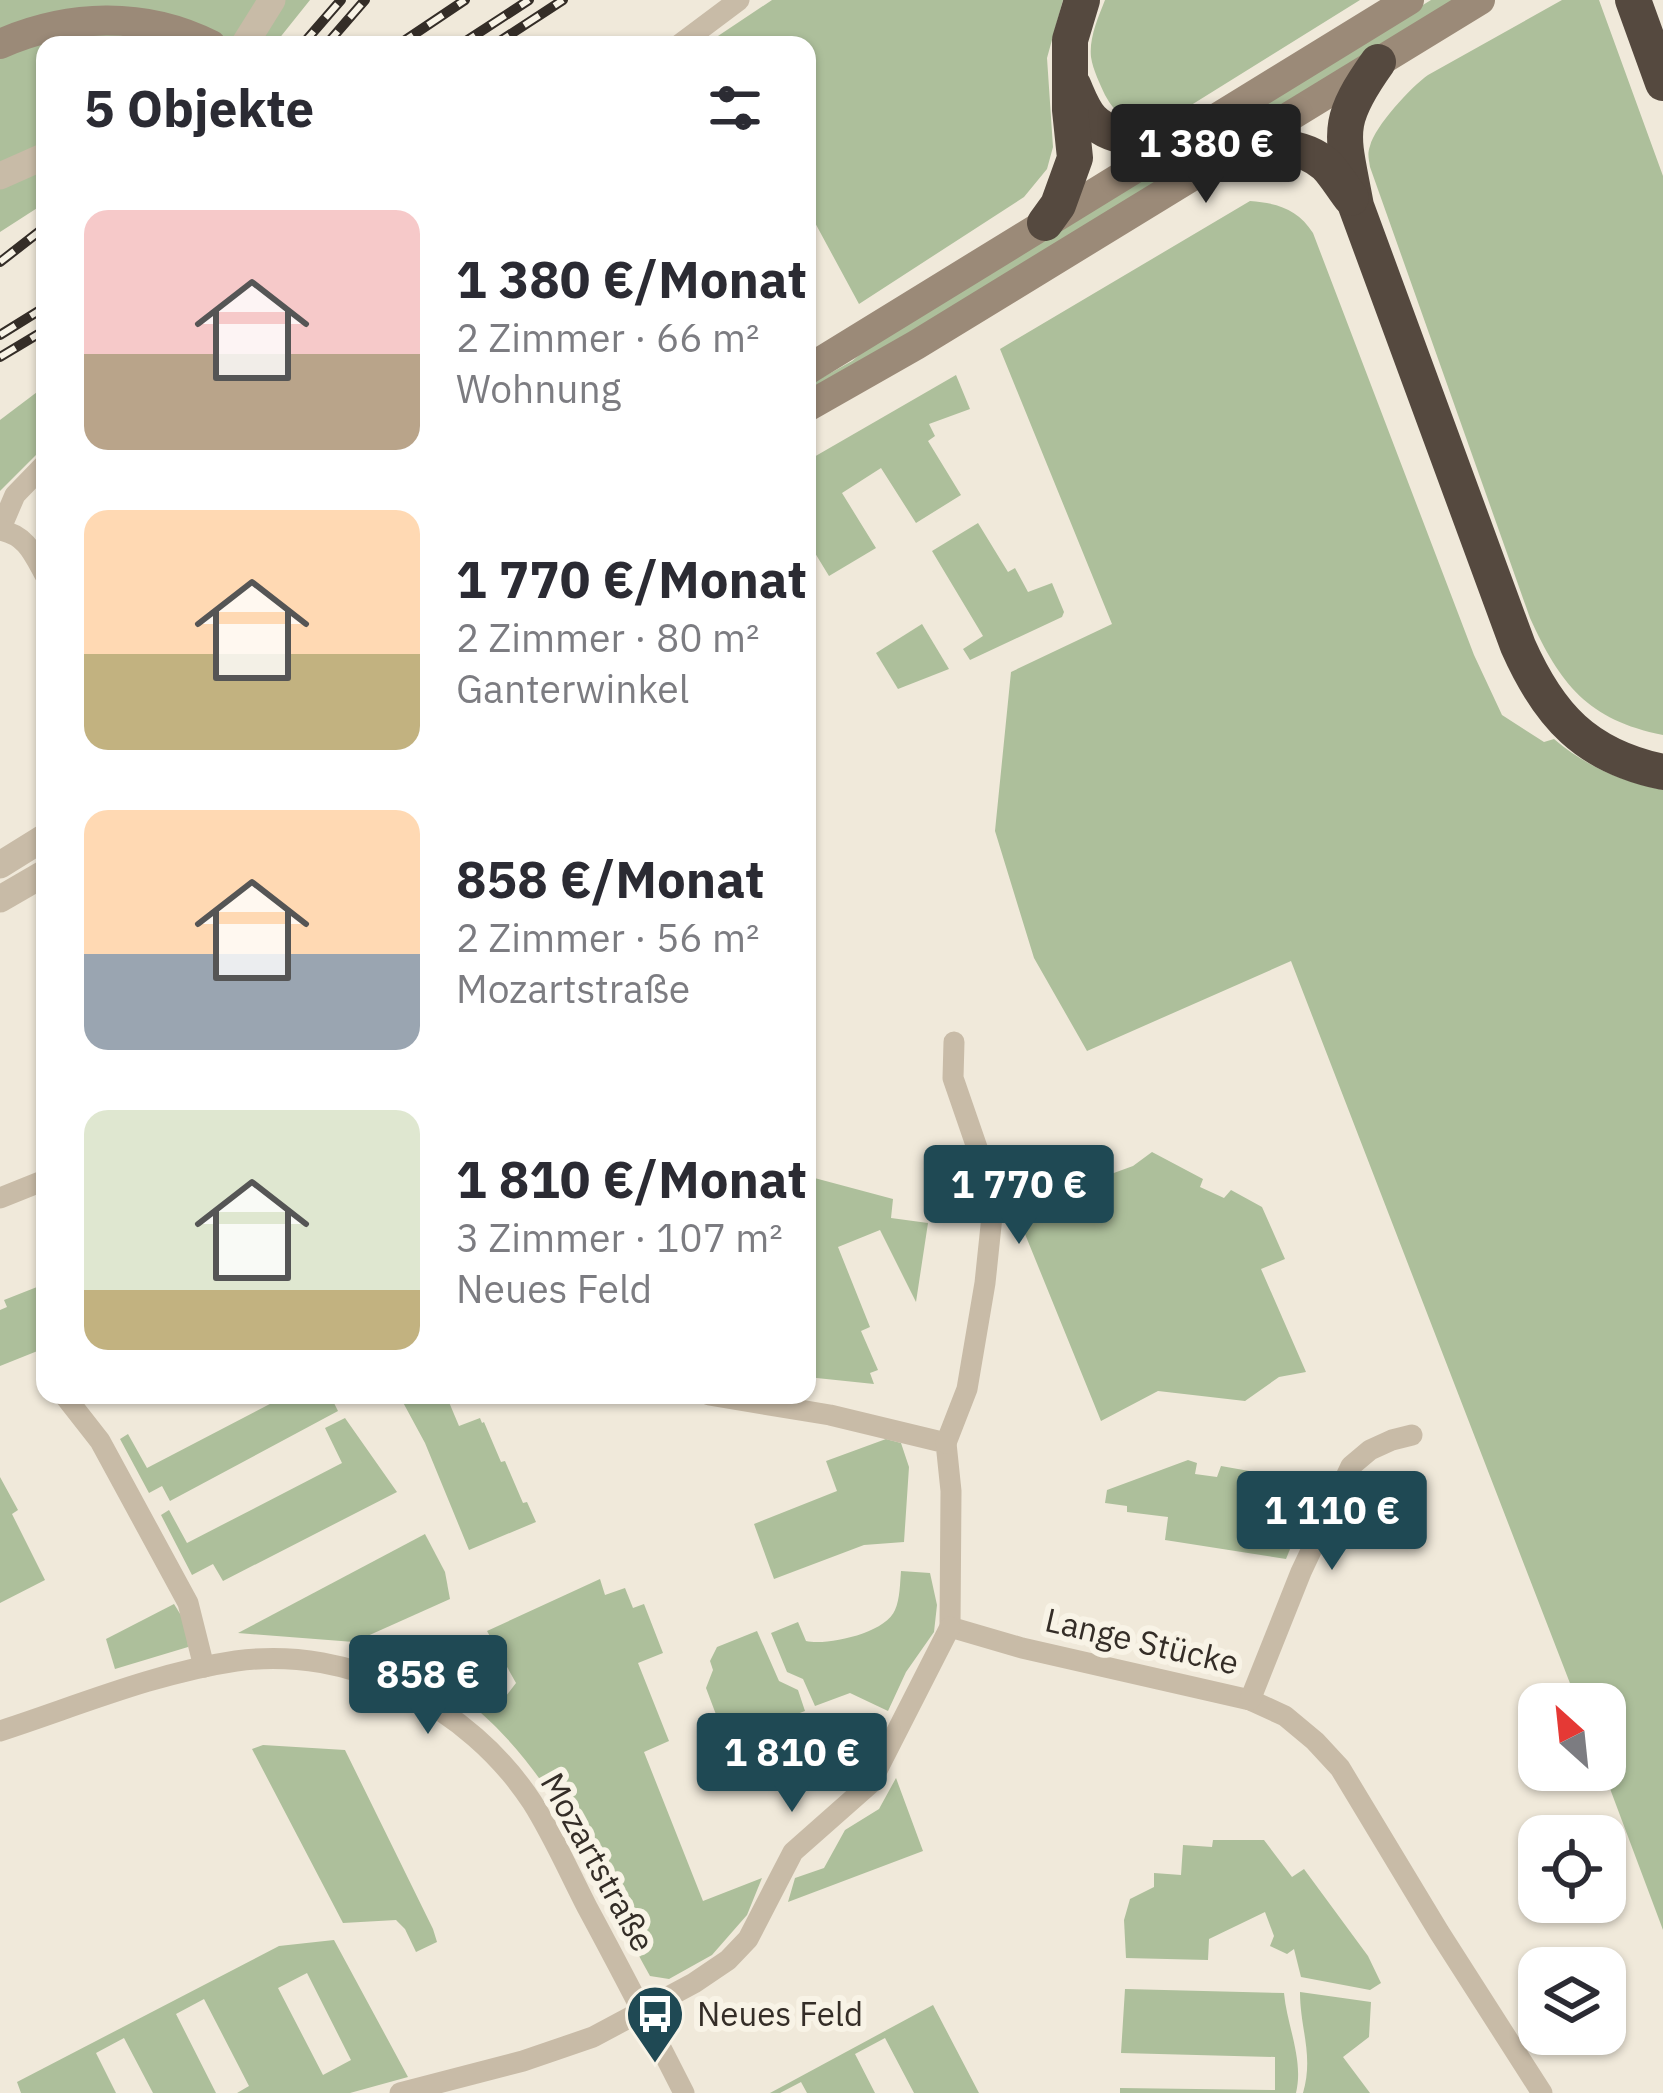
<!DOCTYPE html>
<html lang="de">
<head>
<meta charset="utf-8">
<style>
	body { margin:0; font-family:"IBM Plex Sans",sans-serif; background:#f2f2f3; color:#2b2b33; height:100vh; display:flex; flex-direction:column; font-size:45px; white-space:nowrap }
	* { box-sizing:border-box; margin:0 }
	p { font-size:39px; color:#7c7c81 }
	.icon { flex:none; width:66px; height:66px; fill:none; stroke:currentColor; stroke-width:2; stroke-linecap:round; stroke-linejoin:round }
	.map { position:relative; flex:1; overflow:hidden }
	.details { position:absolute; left:36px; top:36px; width:780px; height:1368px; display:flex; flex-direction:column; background:#fff; border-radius:24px; box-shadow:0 3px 9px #0004 }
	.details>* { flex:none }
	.needle { width:78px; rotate:333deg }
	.tools { position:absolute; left:1518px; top:1683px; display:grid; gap:24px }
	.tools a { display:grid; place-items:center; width:108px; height:108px; border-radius:24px; background:#fff; box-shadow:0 3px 9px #0004; font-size:60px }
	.price { position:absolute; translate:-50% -102px; padding:0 27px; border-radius:12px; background:#1f4954; color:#fff; font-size:39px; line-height:78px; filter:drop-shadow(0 3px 6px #0008) }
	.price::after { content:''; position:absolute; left:50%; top:72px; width:36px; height:27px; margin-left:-18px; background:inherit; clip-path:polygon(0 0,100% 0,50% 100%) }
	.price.active { background:#222; color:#fff }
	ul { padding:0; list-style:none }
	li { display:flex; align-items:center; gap:36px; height:300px; padding:0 48px }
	li span { display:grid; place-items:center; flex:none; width:336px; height:240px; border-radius:24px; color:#555 }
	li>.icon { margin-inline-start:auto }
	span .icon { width:144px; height:144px; fill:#fffc; stroke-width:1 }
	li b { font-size:51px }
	h2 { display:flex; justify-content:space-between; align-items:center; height:144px; padding:0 48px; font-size:51px }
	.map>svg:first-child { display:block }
	.green { fill:#adbf9b; fill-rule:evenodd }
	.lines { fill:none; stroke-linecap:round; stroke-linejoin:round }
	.minor { stroke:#c8bba7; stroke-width:21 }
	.tertiary { stroke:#c8bba7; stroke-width:27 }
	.secondary { stroke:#9b8a78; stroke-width:30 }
	.motorway { stroke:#55493f; stroke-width:36 }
	.rail-casing { stroke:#342d27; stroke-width:10 }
	.rail { stroke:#f8f3e6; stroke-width:6; stroke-dasharray:18; stroke-linecap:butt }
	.labels { text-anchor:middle; stroke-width:12; stroke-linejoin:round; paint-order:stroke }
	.street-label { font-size:33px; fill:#342d27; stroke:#f8f3e6 }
	.poi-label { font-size:33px; fill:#342d27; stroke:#f8f3e6; text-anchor:start }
</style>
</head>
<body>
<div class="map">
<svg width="1663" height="2093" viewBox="0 0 1663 2093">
	<rect width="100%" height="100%" fill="#f0e9da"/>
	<g class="green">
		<polygon points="0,0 310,0 274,45 45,45 45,203 0,232"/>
		<polygon points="772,0 1063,0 1047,58 1053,147 1047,169 1024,197 859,304 807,208 807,45 719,45 715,38"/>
		<path d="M1105,0H1360L1180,112C1148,127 1124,130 1105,95C1100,84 1093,70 1091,57C1089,38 1098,18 1105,0Z"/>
		<polygon points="1431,0 1457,0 854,366 807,391 807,386 852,361 876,341"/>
		<path d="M1562,0H1599L1663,176V735C1588,720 1560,684 1530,618L1370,167C1369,159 1367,154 1370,146C1375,126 1411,87 1428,75Z"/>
		<path d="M1250,201C1277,203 1298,209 1313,233L1474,655L1502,715L1544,742L1554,739C1587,767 1621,781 1663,790V1930L1603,1770H1605V1704H1578L1291,961L1087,1051L1034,958L995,831L1011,672L1112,624L1000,349Z"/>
		<polygon points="956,375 970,409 929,424 935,436 928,441 961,495 916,523 881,468 842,493 876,548 829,576 807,540 807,461"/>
		<polygon points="45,386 45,446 0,491 0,420"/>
		<polygon points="978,523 1008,572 1015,568 1028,592 1052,583 1064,612 1062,617 970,660 963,649 983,636 932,551"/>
		<polygon points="922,624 949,669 898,689 876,653"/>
		<polygon points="1152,1152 1203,1179 1200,1187 1224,1198 1231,1190 1262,1207 1285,1259 1261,1269 1306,1372 1279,1377 1245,1401 1158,1391 1101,1421 1025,1234 1023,1206 1133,1166"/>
		<polygon points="807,1176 893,1199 891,1218 928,1223 916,1302 880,1230 838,1247 870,1327 861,1331 878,1370 870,1373 874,1384 807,1377"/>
		<polygon points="37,1287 45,1308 45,1348 0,1366 0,1310 7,1307 4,1300"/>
		<polygon points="287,1395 330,1395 338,1411 170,1501 162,1486 149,1493 120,1439 128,1434 147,1468"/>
		<polygon points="399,1395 446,1395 459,1426 480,1418 482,1423 484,1422 501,1462 505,1461 523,1503 527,1502 536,1522 469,1550 425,1443"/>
		<polygon points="345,1418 397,1492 223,1581 213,1564 192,1575 161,1515 169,1510 187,1543 342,1463 325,1428"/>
		<polygon points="886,1439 901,1443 909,1467 904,1542 864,1545 774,1579 754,1524 837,1491 826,1461"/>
		<polygon points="1188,1460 1197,1463 1195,1474 1217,1477 1221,1466 1266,1474 1266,1488 1286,1493 1289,1480 1316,1485 1286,1559 1165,1540 1168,1517 1127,1512 1127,1506 1105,1503 1107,1490"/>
		<polygon points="0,1477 18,1510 12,1514 45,1580 0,1603"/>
		<polygon points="425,1534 445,1572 450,1599 354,1642 238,1633"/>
		<path d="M901,1571L930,1573L937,1605L934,1632L906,1672L888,1711L850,1693L815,1706L803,1679L787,1672L771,1633L798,1622L806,1641C827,1646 886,1633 895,1610C900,1599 900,1583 901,1571Z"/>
		<path d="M600,1579L605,1595L625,1588L633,1608L644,1604L663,1653L638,1663L669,1741L644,1752L703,1901L762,1878L747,1915L712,1955L669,1979L650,1976C599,1884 561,1784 481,1713L506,1696L516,1683L487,1631Z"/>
		<polygon points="174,1604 187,1625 188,1647 115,1669 106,1639"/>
		<polygon points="757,1631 779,1681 798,1690 805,1711 726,1741 706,1688 713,1670 710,1661 717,1647"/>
		<polygon points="263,1745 345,1750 433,1929 437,1942 416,1952 405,1929 396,1920 343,1923 252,1749"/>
		<polygon points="896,1778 923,1851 788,1902 795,1878 824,1868 845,1830 879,1809"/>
		<polygon points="1213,1840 1264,1840 1292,1877 1304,1869 1368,1956 1381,1983 1370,1990 1301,1977 1294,1949 1287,1954 1270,1946 1274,1936 1265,1912 1209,1939 1208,1960 1126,1958 1124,1920 1130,1899 1154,1887 1154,1873 1181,1875 1183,1845 1212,1847"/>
		<path d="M334,1940L408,2077L350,2093H237L249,2086L204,1999L176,2014L216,2093H153L124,2038L96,2053L116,2093H21L17,2082L279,1946ZM307,1973L351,2060L323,2075L278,1988Z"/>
		<path d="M1125,1989L1284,1993C1287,2026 1304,2060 1296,2093H1120V2088L1275,2090V2057L1121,2053Z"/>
		<path d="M1300,1992L1371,2002L1369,2037L1343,2057L1370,2093H1303C1314,2055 1300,2029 1300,1992Z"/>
		<polygon points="933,2005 979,2093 914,2093 885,2038 855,2054 875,2093 807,2093 801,2082 780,2093 770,2093"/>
	</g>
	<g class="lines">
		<g class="minor">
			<polyline points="679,45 739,0"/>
			<polyline points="0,530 15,495 45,464"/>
			<path d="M0,530C26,535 33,553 45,575"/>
			<polyline points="0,1198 45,1180"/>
			<polyline points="64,1395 100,1441 188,1603 204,1667"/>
			<polyline points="709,1395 830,1415 946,1443 951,1491 950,1627 1022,1648 1250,1700 1285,1716 1315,1741 1340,1768 1439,1932 1542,2093"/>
			<polyline points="946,1443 967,1389 985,1283 994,1197 953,1078 954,1042"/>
			<polyline points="1250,1700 1301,1572 1351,1466 1370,1450 1392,1440 1412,1435"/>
			<path d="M0,1731C77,1706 155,1673 236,1661C351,1645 469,1706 532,1802C553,1835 569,1872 587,1907C620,1968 652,2030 684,2093"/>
			<polyline points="400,2093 523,2061 593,2037 694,1983 728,1960 748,1939 793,1852 870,1784 950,1627"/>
		</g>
		<g class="tertiary">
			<polyline points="244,45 272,0"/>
			<polyline points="0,176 45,156"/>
			<polyline points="0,865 45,837"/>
			<polyline points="0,899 45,873"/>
		</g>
		<g class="secondary">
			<path d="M0,44C68,14 144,11 211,45"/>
			<polyline points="807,370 1409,0"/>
			<polyline points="807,407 916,345 1480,0"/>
		</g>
		<g class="motorway">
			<polyline points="1633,0 1663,83"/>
			<path d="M1378,62C1333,125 1343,134 1356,206L1518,646C1549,716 1586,756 1663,772"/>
			<path d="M1073,85C1078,96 1083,111 1092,120C1116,144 1159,139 1188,135"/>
			<path d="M1237,149C1267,146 1302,143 1326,165C1335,174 1343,188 1351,198"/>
			<polyline points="1045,223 1058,205 1075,158 1070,110 1070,40 1082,0"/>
		</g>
		<g class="rail-casing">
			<g id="rail">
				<polyline points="302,45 341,0"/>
				<polyline points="326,45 365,0"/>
				<polyline points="398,45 465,0"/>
				<polyline points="460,45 529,0"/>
				<polyline points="494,45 563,0"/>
				<polyline points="0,262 45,227"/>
				<polyline points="0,335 45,307"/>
				<polyline points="0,357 45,330"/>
			</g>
		</g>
		<use href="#rail" class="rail"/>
	</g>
	<defs>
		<g id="bus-pin" transform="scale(3)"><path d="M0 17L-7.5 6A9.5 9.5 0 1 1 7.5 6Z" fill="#1f4954" stroke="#f8f3e6"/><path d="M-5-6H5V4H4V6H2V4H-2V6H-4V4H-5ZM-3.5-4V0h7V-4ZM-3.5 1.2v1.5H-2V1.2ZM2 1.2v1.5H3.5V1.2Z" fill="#fff"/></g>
	</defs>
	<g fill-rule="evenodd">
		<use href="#bus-pin" x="655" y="2014"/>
	</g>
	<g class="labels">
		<g class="street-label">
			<text transform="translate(1142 1641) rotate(13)" y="12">Lange Stücke</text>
			<text transform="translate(598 1862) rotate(61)" y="12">Mozartstraße</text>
		</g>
		<g class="poi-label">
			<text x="697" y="2026">Neues Feld</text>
		</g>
	</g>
</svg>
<div class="tools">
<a><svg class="needle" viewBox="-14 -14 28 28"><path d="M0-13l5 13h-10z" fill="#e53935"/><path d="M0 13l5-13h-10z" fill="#7c7c81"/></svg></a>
<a><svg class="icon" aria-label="locate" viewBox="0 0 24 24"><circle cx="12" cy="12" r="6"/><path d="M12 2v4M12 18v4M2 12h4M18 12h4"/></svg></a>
<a><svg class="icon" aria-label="layers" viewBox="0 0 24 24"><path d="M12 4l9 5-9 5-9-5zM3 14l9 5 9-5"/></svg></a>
</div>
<b class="price active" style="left:1206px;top:206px">1 380 €</b>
<b class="price" style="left:1019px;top:1247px">1 770 €</b>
<b class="price" style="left:1332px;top:1573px">1 110 €</b>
<b class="price" style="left:428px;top:1737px">858 €</b>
<b class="price" style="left:792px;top:1815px">1 810 €</b>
<section class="details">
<h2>5 Objekte<svg class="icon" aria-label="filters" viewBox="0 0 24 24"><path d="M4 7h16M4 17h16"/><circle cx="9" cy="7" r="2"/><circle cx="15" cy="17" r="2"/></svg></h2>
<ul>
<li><span style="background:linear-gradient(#f6c9c9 60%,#b9a48a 0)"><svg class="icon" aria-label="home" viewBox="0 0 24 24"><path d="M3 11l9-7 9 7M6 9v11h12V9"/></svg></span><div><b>1 380 €/Monat</b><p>2 Zimmer · 66 m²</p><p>Wohnung</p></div></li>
<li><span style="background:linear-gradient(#ffd9b3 60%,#c2b280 0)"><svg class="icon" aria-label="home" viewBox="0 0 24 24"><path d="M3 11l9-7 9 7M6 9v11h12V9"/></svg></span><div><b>1 770 €/Monat</b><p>2 Zimmer · 80 m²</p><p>Ganterwinkel</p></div></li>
<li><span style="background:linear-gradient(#ffd9b3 60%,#9aa5b1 0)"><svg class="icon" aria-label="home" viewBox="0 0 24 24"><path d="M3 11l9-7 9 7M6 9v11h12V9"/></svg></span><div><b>858 €/Monat</b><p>2 Zimmer · 56 m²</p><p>Mozartstraße</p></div></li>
<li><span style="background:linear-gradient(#dfe7d0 75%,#c2b280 0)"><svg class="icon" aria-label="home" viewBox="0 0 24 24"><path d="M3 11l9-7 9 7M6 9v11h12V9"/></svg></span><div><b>1 810 €/Monat</b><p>3 Zimmer · 107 m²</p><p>Neues Feld</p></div></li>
</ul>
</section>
</div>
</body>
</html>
